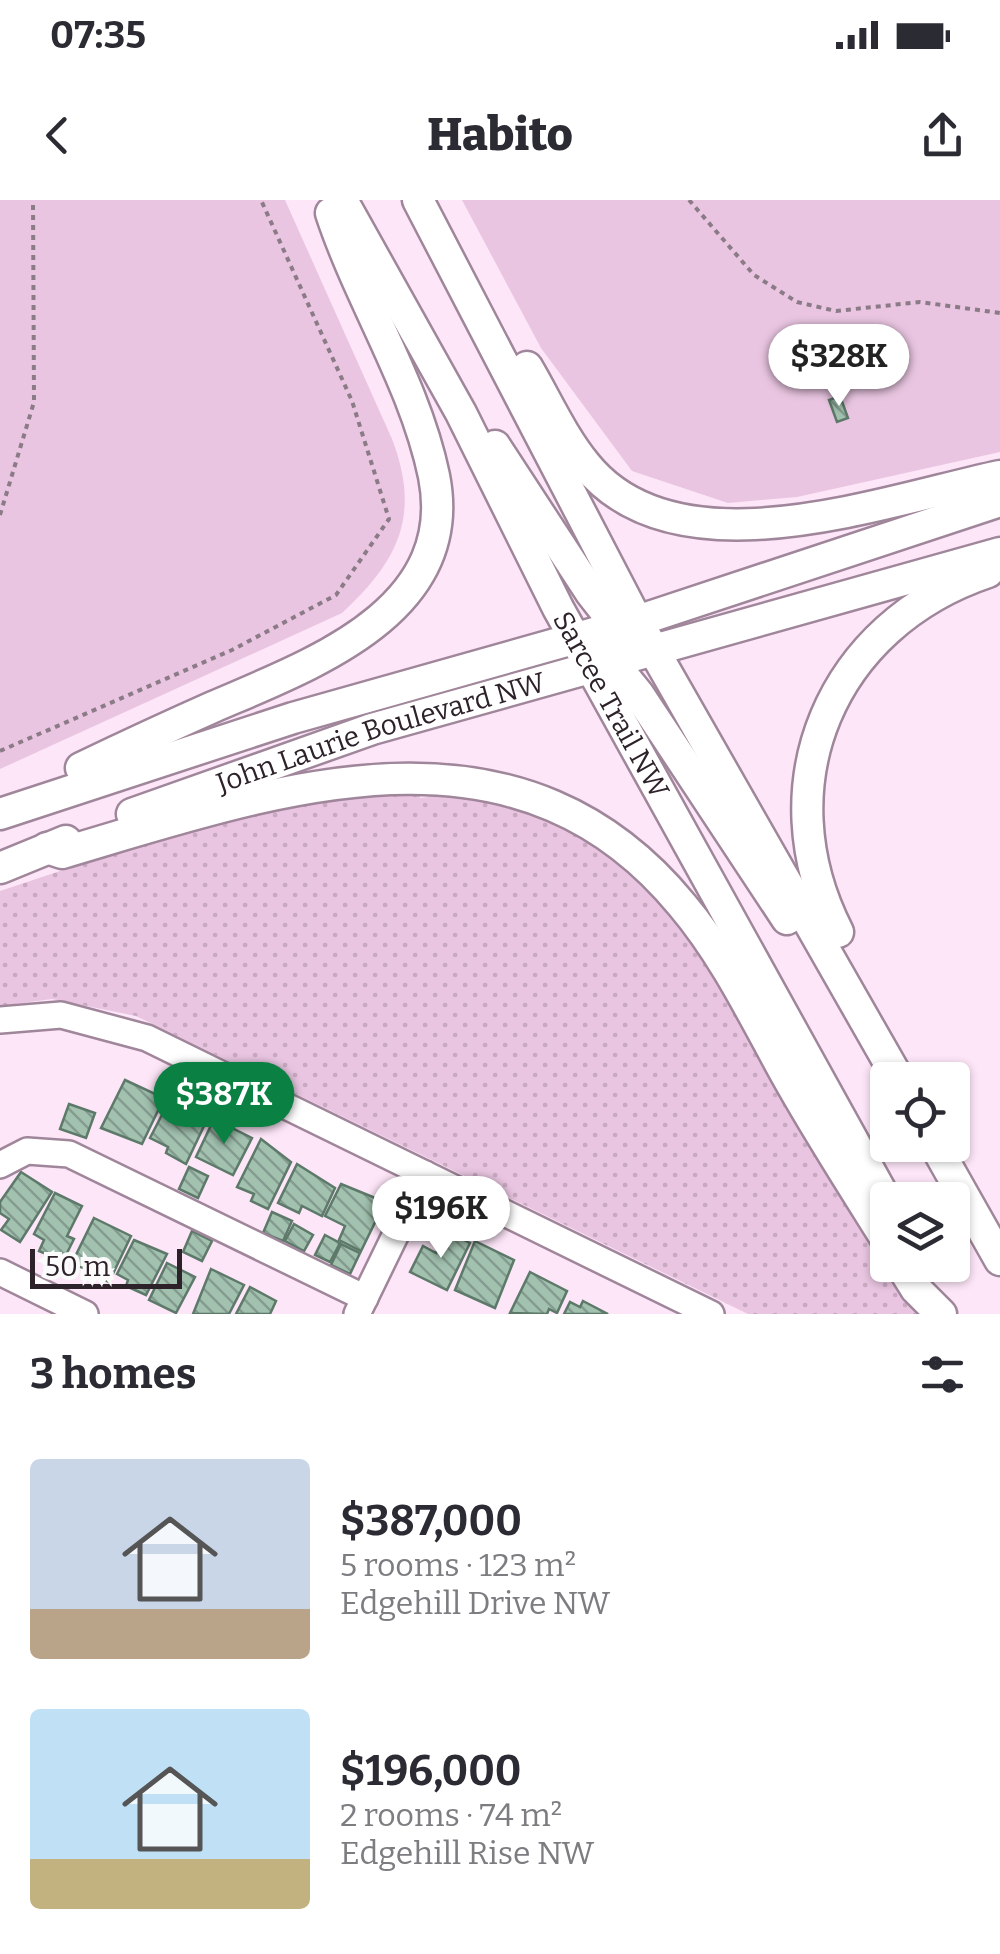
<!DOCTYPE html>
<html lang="en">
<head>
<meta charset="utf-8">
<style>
	body { margin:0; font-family:Bitter,serif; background:#f7f7f7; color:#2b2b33; height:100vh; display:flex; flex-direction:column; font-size:38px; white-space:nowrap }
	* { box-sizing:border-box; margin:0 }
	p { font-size:32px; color:#7c7c81 }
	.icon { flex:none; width:55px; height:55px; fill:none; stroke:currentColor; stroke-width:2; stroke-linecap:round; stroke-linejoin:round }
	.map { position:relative; height:1114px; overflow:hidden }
	.side { display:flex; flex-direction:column; background:#fff; flex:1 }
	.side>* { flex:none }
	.buttons { position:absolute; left:870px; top:862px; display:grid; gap:20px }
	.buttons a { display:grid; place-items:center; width:100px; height:100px; border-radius:10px; background:#fff; box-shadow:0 2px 8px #0004; font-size:50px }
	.scale { position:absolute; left:30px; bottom:25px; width:152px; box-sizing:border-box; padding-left:10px; border:5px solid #2d222a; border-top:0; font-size:28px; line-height:35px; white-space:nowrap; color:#2d222a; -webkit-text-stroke:8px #fbfbfb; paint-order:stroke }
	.price { position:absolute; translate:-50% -85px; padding:0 22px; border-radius:35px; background:#fff; color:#222; font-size:32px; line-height:65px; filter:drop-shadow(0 2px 5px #0008) }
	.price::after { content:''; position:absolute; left:50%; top:60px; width:30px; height:22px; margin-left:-15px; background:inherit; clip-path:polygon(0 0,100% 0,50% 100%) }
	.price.active { background:#0b8043; color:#fff }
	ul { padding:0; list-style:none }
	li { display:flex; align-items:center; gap:30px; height:250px; padding:0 30px }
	li span { display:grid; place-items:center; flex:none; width:280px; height:200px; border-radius:10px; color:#555 }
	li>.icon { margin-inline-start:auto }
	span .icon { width:120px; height:120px; fill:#fffc; stroke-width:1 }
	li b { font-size:42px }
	h2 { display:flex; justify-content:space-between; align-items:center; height:120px; padding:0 30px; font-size:42px }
	.status { display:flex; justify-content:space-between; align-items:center; height:70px; padding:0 50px; background:#fff; direction:ltr }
	.status svg { height:28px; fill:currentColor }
	header { display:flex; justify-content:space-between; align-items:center; height:130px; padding:0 30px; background:#fff; font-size:45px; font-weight:800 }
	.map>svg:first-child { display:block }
	.grass { fill:url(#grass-dots) }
	.green { fill:#e9c5e1 }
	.building { fill:url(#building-back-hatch); stroke:#5c7969; stroke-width:2.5 }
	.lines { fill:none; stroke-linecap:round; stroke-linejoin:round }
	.minor-casing { stroke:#a0869a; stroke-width:30 }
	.major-casing { stroke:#a0869a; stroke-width:35 }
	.path { stroke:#8b7b87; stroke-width:4; stroke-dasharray:5 5; stroke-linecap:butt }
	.minor { stroke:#fff; stroke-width:25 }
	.major { stroke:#fff; stroke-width:30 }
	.labels { text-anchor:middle; stroke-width:8; stroke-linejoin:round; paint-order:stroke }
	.street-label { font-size:28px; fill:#2d222a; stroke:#fbfbfb }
</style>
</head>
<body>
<div class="status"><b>07:35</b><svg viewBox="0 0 49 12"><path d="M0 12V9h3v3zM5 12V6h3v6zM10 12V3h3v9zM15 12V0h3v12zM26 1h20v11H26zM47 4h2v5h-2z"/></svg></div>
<header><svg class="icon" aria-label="back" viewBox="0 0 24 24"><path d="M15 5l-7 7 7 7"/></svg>Habito<svg class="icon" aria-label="share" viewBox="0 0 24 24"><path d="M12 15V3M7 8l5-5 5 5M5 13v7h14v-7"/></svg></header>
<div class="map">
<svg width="1000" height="1114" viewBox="0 0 1000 1114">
	<defs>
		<pattern id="grass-dots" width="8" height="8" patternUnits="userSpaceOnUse" patternTransform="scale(2.5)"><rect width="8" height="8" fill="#e9c5e1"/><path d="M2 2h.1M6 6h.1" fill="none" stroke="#c8a9c1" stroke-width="1.8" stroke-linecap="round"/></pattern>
		<pattern id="building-back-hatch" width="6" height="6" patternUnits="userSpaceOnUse" patternTransform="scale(2.5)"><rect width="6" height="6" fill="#a2c1af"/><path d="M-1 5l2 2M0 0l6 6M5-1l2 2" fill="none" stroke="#849c8f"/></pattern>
	</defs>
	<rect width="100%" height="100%" fill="#fde6f8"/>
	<polygon class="grass" points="421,588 420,598 428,597 429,588 521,602 605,647 669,707 723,788 917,1114 748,1114 136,816 52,799 0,806 0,691 135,646 311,597"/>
	<g class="green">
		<path d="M0,0H285L392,239C421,315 399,360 342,413L0,569Z"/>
		<polygon points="462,0 1000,0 1000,252 797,297 728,303 632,271 541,148"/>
	</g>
	<g class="building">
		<polygon points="840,196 848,218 837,222 829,200"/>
		<polygon points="125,880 164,898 142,944 101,928"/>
		<polygon points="69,904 95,913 86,938 60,929"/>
		<polygon points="166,907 205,924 186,964 166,953 168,947 150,938"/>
		<polygon points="214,919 252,938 233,975 196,957"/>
		<polygon points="261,939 291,962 268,1009 251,1001 254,994 237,987"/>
		<polygon points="297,964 335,988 322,1016 302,1006 299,1013 278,1003"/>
		<polygon points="189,967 208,976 198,998 179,989"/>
		<polygon points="21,972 52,992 20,1042 1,1030 9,1019 0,1013 0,1002"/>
		<polygon points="341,984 385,1002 361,1051 339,1040 345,1026 325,1016"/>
		<polygon points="55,993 82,1006 67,1036 74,1039 63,1061 39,1051 44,1040 34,1034"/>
		<polygon points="272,1012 292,1021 283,1041 263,1033"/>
		<polygon points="94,1018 131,1036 109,1082 72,1063"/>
		<polygon points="294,1024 313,1035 304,1051 285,1041"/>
		<polygon points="192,1031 212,1041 202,1061 183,1052"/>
		<polygon points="446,1031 470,1043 447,1090 410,1072 423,1046 436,1053"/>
		<polygon points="325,1035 340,1043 330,1062 315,1055"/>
		<polygon points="134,1040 167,1054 146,1095 126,1086 128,1080 117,1074"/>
		<polygon points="475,1041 514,1060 495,1108 455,1090"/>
		<polygon points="341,1044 360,1053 350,1074 331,1065"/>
		<polygon points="167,1063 195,1077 176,1113 149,1100"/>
		<polygon points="211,1069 244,1085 229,1114 193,1114"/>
		<polygon points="530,1072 567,1091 557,1113 549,1109 547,1114 510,1113"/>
		<polygon points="250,1087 276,1101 270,1114 236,1114"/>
		<polygon points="583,1101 608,1114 564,1114 570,1102 580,1107"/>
	</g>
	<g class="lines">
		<g class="minor-casing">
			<g id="minor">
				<polyline points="0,820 61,815 147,838 711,1114"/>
				<polyline points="0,965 27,951 69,954 365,1098"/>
				<polyline points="0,1072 85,1114"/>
				<polyline points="357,1114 425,974"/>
			</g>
		</g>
		<g class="major-casing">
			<g id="major">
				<path id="s1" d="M342,0L461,213L558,408L888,1004"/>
				<polyline points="418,0 637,421 899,880"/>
				<path d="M527,167C546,199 562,236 586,265C676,377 882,301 1000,276"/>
				<polyline points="495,246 591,393 627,439"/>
				<polyline points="601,448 639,495 787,719"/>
				<path d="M81,568C125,547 168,527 213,507C310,465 461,412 434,276C415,184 360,101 331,13"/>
				<polyline points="0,614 293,518 637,421 1000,301"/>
				<path id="s2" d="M132,614L372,529L1000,353"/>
				<path d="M47,648L62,653C275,590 515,502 682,705C726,757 756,821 789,880C820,935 854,988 888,1042"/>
				<polyline points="0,668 66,641"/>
				<path d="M838,732C763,585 830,425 988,372"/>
				<polyline points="935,945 1000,1060"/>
				<polyline points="901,1065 916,1089 941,1114"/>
			</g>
		</g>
		<g class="path">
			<polyline points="689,0 754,75 797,102 836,111 920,102 1000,113"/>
			<polyline points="0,315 34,202 33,0"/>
			<polyline points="0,551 232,450 336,395 389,319 352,201 261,0"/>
		</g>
		<use href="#minor" class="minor"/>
		<use href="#major" class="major"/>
	</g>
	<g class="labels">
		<g class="street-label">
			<text dy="10" stroke="none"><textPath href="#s1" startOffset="572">Sarcee Trail NW</textPath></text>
			<text dy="10" stroke="none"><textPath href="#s2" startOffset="262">John Laurie Boulevard NW</textPath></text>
		</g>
	</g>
</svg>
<div class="buttons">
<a><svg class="icon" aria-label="locate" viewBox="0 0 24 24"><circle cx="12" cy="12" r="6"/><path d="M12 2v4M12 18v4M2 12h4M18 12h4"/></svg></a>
<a><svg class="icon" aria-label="layers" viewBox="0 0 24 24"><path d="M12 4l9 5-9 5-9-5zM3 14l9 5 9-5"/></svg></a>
</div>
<div class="scale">50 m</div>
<b class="price" style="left:839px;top:209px">$328K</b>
<b class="price active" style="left:224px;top:947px">$387K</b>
<b class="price" style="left:441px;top:1061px">$196K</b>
</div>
<section class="side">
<h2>3 homes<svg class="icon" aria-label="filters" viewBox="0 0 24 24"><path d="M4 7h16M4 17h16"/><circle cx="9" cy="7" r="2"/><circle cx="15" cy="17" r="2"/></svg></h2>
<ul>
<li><span style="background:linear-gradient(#c9d6e8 75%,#b9a48a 0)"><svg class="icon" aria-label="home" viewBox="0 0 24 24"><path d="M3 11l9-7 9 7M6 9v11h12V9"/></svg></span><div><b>$387,000</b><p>5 rooms · 123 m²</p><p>Edgehill Drive NW</p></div></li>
<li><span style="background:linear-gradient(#bfe0f5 75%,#c2b280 0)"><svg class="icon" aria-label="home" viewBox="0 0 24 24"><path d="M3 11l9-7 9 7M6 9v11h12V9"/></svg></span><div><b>$196,000</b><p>2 rooms · 74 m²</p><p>Edgehill Rise NW</p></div></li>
</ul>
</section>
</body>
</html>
